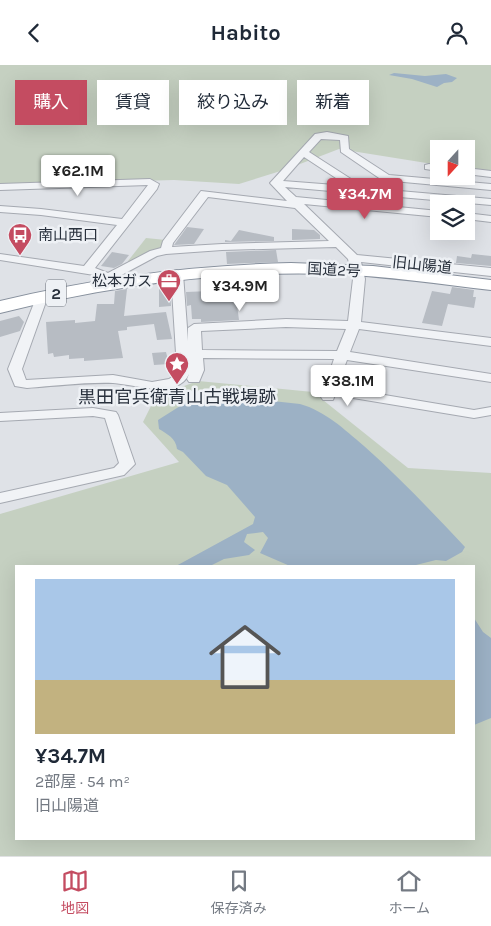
<!DOCTYPE html>
<html lang="ja">
<head>
<meta charset="utf-8">
<style>
	body { margin:0; font-family:Karla,"Noto Sans JP",sans-serif; background:#f6f6f7; color:#1f2937; height:100vh; display:flex; flex-direction:column; font-size:19px; white-space:nowrap }
	* { box-sizing:border-box; margin:0 }
	p { font-size:16px; color:#747a83 }
	.icon { flex:none; width:28px; height:28px; fill:none; stroke:currentColor; stroke-width:2; stroke-linecap:round; stroke-linejoin:round }
	.map { position:relative; flex:1; overflow:hidden }
	.details { position:absolute; left:15px; top:500px; width:460px; height:275px; display:flex; flex-direction:column; background:#fff; border-radius:0px; box-shadow:0 5px 20px #0002 }
	.details>* { flex:none }
	.top-card { position:absolute; left:15px; top:15px; width:461px; height:45px; display:flex; gap:10px }
	.needle { width:32px; rotate:201deg }
	.buttons { position:absolute; left:430px; top:75px; display:grid; gap:10px }
	.buttons a { display:grid; place-items:center; width:45px; height:45px; border-radius:0px; background:#fff; box-shadow:0 5px 20px #0002; font-size:25px }
	.price { position:absolute; translate:-50% -42px; padding:0 11px; border-radius:5px; background:#fff; color:#222; font-size:16px; line-height:32px; filter:drop-shadow(0 1px 2px #0008) }
	.price::after { content:''; position:absolute; left:50%; top:30px; width:15px; height:11px; margin-left:-8px; background:inherit; clip-path:polygon(0 0,100% 0,50% 100%) }
	.price.on { background:#c44c61; color:#fff }
	ul { padding:0; list-style:none }
	li { display:grid; align-content:center; gap:10px; height:265px; padding:0 20px }
	li span { display:grid; place-items:center; height:155px; border-radius:0px; color:#555 }
	li>.icon { margin-inline-start:auto }
	span .icon { width:90px; height:90px; fill:#fffc; stroke-width:1 }
	li b { font-size:21px }
	.chip { padding:0 18px; border-radius:0px; background:#fff; box-shadow:0 5px 20px #0002; font-size:18px; line-height:45px }
	.chip.on { background:#c44c61; color:#fff }
	header { display:flex; justify-content:space-between; align-items:center; height:65px; padding:0 20px; background:#fff; font-size:22px; font-weight:700 }
	.menu { display:flex; justify-content:space-around; align-items:center; height:70px; border-top:1px solid #e0e1e3; background:#fff; font-size:14px; color:#747a83 }
	.menu a { display:grid; justify-items:center; gap:2px }
	.menu .on { color:#c44c61 }
	.map>svg:first-child { display:block }
	.green { fill:#c5d0c1; fill-rule:evenodd }
	.water { fill:#9cb1c5 }
	.building { fill:#b7bcc3 }
	.lines { fill:none; stroke-linecap:round; stroke-linejoin:round }
	.minor-casing { stroke:#a5a9b1; stroke-width:2 }
	.highway-casing { stroke:#87909d; stroke-width:2 }
	.minor { fill:#f1f3f6; fill-rule:evenodd }
	.highway { fill:#fff; fill-rule:evenodd }
	.labels { text-anchor:middle; stroke-width:5; stroke-linejoin:round; paint-order:stroke }
	.far-poi-label { font-size:15px; fill:#29313d; stroke:#eef1f5; text-anchor:start }
	.far-street-label { font-size:15px; fill:#29313d; stroke:#eef1f5 }
	.shield { fill:#eef1f5; stroke:#646b74; stroke-width:1 }
	.shield-label { font-size:16px; font-weight:bold; fill:#29313d }
	.poi-label { font-size:18px; fill:#29313d; stroke:#eef1f5 }
</style>
</head>
<body>
<header><svg class="icon" aria-label="back" viewBox="0 0 24 24"><path d="M15 5l-7 7 7 7"/></svg>Habito<svg class="icon" aria-label="person" viewBox="0 0 24 24"><circle cx="12" cy="8" r="4"/><path d="M4 21q1-7 8-7t8 7"/></svg></header>
<div class="map">
<svg width="491" height="791" viewBox="0 0 491 791">
	<rect width="100%" height="100%" fill="#dfe2e7"/>
	<g class="green">
		<polygon points="0,0 491,0 491,108 466,104 466,84 439,84 439,100 339,84 287,104 239,119 174,115 0,120"/>
		<polygon points="146,173 166,175 161,182 132,197 128,196"/>
		<path d="M198,316L313,327L408,403L491,408V791H0V449L179,397L143,357L156,331ZM16,501H474V774H16Z"/>
	</g>
	<g class="water">
		<polygon points="394,8 425,11 446,9 457,13 452,17 444,18 437,22 412,14 389,10"/>
		<path d="M206,329L300,339C325,346 344,364 364,381C400,413 432,447 465,482L462,487L446,496L436,495L412,501H290L260,488L268,473L263,467L247,469L244,477L255,485L249,490L224,494L210,501H176L253,459L255,452L227,420L206,411L183,387L177,384C176,373 167,369 159,364L158,355L196,331Z"/>
		<polygon points="474,553 483,567 491,573 491,653 474,660"/>
	</g>
	<g class="building">
		<polygon points="187,162 204,164 194,179 174,180"/>
		<polygon points="292,164 314,165 320,170 320,174 292,175"/>
		<polygon points="239,165 274,172 274,176 225,177 225,175 231,176"/>
		<polygon points="276,185 278,197 227,199 226,187"/>
		<polygon points="112,187 129,190 122,199 114,203 101,201"/>
		<polygon points="472,189 491,191 491,201 456,198 457,191 471,193"/>
		<polygon points="452,222 474,225 473,232 476,232 474,243 448,239 442,261 422,258 432,226 450,229"/>
		<polygon points="159,223 170,223 171,241 159,242"/>
		<polygon points="127,224 124,251 166,247 172,274 157,275 154,259 127,262 127,265 118,266 123,293 84,296 84,293 69,294 69,290 54,292 53,288 48,289 46,257 75,255 75,258 95,256 97,239 114,239 115,226"/>
		<polygon points="235,225 239,255 201,257 201,254 192,254 191,240 187,241 186,227"/>
		<polygon points="19,251 24,257 20,266 0,272 0,256"/>
		<polygon points="166,287 169,299 154,300 152,288"/>
	</g>
	<g class="lines">
		<g class="minor-casing">
			<g id="minor">
				<path d="M327,67L348,71L349,84L389,110L491,119V125L382,115L341,87L340,75L321,74L309,87L365,123L491,134V140L285,122L296,132L439,146V152L304,139L357,190L491,203V211L361,197L365,214L361,257L491,273V281L359,264L350,287L491,309V317L347,295L337,322L474,345L491,342V350L474,353L335,330L333,335H323L321,332L334,294L203,293L204,305L199,317H189L187,314L189,309C177,335 133,319 113,318C85,317 55,321 27,323L15,321L8,304L38,228H46L48,231L22,304L26,315L113,310L152,317L169,314L175,310L177,304L171,209L173,206L177,205L183,209L188,276V263L194,259L286,254L348,256L353,214L348,194L336,182L222,185L166,189L157,191L116,213L119,217L113,221L94,210L0,195V189L84,201L117,160L41,150L0,147V141L41,144L122,154L148,120L0,125V119L150,114L159,119L157,124L95,203L108,208L150,186L161,183L163,176L201,126L287,136L270,118L315,69ZM304,92L348,121L283,116ZM208,132L295,143L329,176L222,179L172,182L173,178ZM286,262L346,264L337,286L202,285L201,266Z"/>
				<polygon points="429,99 439,100 439,106 425,104 425,100"/>
				<polygon points="466,103 491,106 491,112 466,109"/>
				<polygon points="466,148 491,151 491,157 466,154"/>
				<polygon points="93,343 116,347 118,350 135,399 124,410 0,438 0,428 114,403 119,398 105,353 93,351 0,356 0,348"/>
			</g>
		</g>
		<g class="highway-casing">
			<path id="highway" d="M291,198L373,201L491,215V225C439,219 386,211 333,209C220,205 109,221 0,248V236C96,213 192,200 291,198Z"/>
		</g>
		<use href="#minor" class="minor"/>
		<use href="#highway" class="highway"/>
	</g>
	<defs>
		<g id="bus-pin" transform="scale(1.25)"><path d="M0 17L-7.5 6A9.5 9.5 0 1 1 7.5 6Z" fill="#c44c61" stroke="#eef1f5"/><path d="M-5-6H5V4H4V6H2V4H-2V6H-4V4H-5ZM-3.5-4V0h7V-4ZM-3.5 1.2v1.5H-2V1.2ZM2 1.2v1.5H3.5V1.2Z" fill="#fff"/></g>
		<g id="office-pin" transform="scale(1.25)"><path d="M0 17L-7.5 6A9.5 9.5 0 1 1 7.5 6Z" fill="#c44c61" stroke="#eef1f5"/><path d="M-6-3h4V-5.5h4V-3h4V5H-6ZM-1-4.5V-3h2v-1.5ZM-6 0V1H6V0Z" fill="#fff"/></g>
		<g id="sight-pin" transform="scale(1.25)"><path d="M0 17L-7.5 6A9.5 9.5 0 1 1 7.5 6Z" fill="#c44c61" stroke="#eef1f5"/><path d="M0-6L1.8-2.2L6-1.7L2.9 1.2L3.7 5.4L0 3.3L-3.7 5.4L-2.9 1.2L-6-1.7L-1.8-2.2Z" fill="#fff"/></g>
	</defs>
	<g fill-rule="evenodd">
		<use href="#bus-pin" x="20" y="170"/>
		<use href="#office-pin" x="169" y="216"/>
		<use href="#sight-pin" x="177" y="299"/>
	</g>
	<g class="labels">
		<g class="far-poi-label">
			<text x="38" y="175">南山西口</text>
			<text x="152" y="221" text-anchor="end">松本ガス</text>
		</g>
		<g class="far-street-label">
			<text transform="translate(422 200) rotate(6)" y="5">旧山陽道</text>
			<text transform="translate(334 205) rotate(3)" y="5">国道2号</text>
		</g>
		<rect class="shield" x="46" y="214.5" width="20" height="27" rx="4"/>
		<g class="shield-label">
			<text x="56" y="234">2</text>
		</g>
		<g class="poi-label">
			<text x="177" y="338">黒田官兵衛青山古戦場跡</text>
		</g>
	</g>
</svg>
<div class="buttons">
<a><svg class="needle" viewBox="-14 -14 28 28"><path d="M0-13l5 13h-10z" fill="#e53935"/><path d="M0 13l5-13h-10z" fill="#747a83"/></svg></a>
<a><svg class="icon" aria-label="layers" viewBox="0 0 24 24"><path d="M12 4l9 5-9 5-9-5zM3 14l9 5 9-5"/></svg></a>
</div>
<b class="price" style="left:78px;top:132px">¥62.1M</b>
<b class="price on" style="left:365px;top:155px">¥34.7M</b>
<b class="price" style="left:240px;top:247px">¥34.9M</b>
<b class="price" style="left:348px;top:342px">¥38.1M</b>
<div class="top-card">
<a class="chip on">購入</a>
<a class="chip">賃貸</a>
<a class="chip">絞り込み</a>
<a class="chip">新着</a>
</div>
<section class="details">
<ul>
<li><span style="background:linear-gradient(#a9c7e8 65%,#c2b280 0)"><svg class="icon" aria-label="home" viewBox="0 0 24 24"><path d="M3 11l9-7 9 7M6 9v11h12V9"/></svg></span><div><b>¥34.7M</b><p>2部屋 · 54 m²</p><p>旧山陽道</p></div></li>
</ul>
</section>
</div>
<nav class="menu">
<a class="on"><svg class="icon" aria-label="map" viewBox="0 0 24 24"><path d="M3 6l6-2 6 2 6-2v14l-6 2-6-2-6 2zM9 4v14M15 6v14"/></svg>地図</a>
<a><svg class="icon" aria-label="saved" viewBox="0 0 24 24"><path d="M7 4h10v16l-5-4-5 4z"/></svg>保存済み</a>
<a><svg class="icon" aria-label="home" viewBox="0 0 24 24"><path d="M3 11l9-7 9 7M6 9v11h12V9"/></svg>ホーム</a>
</nav>
</body>
</html>
